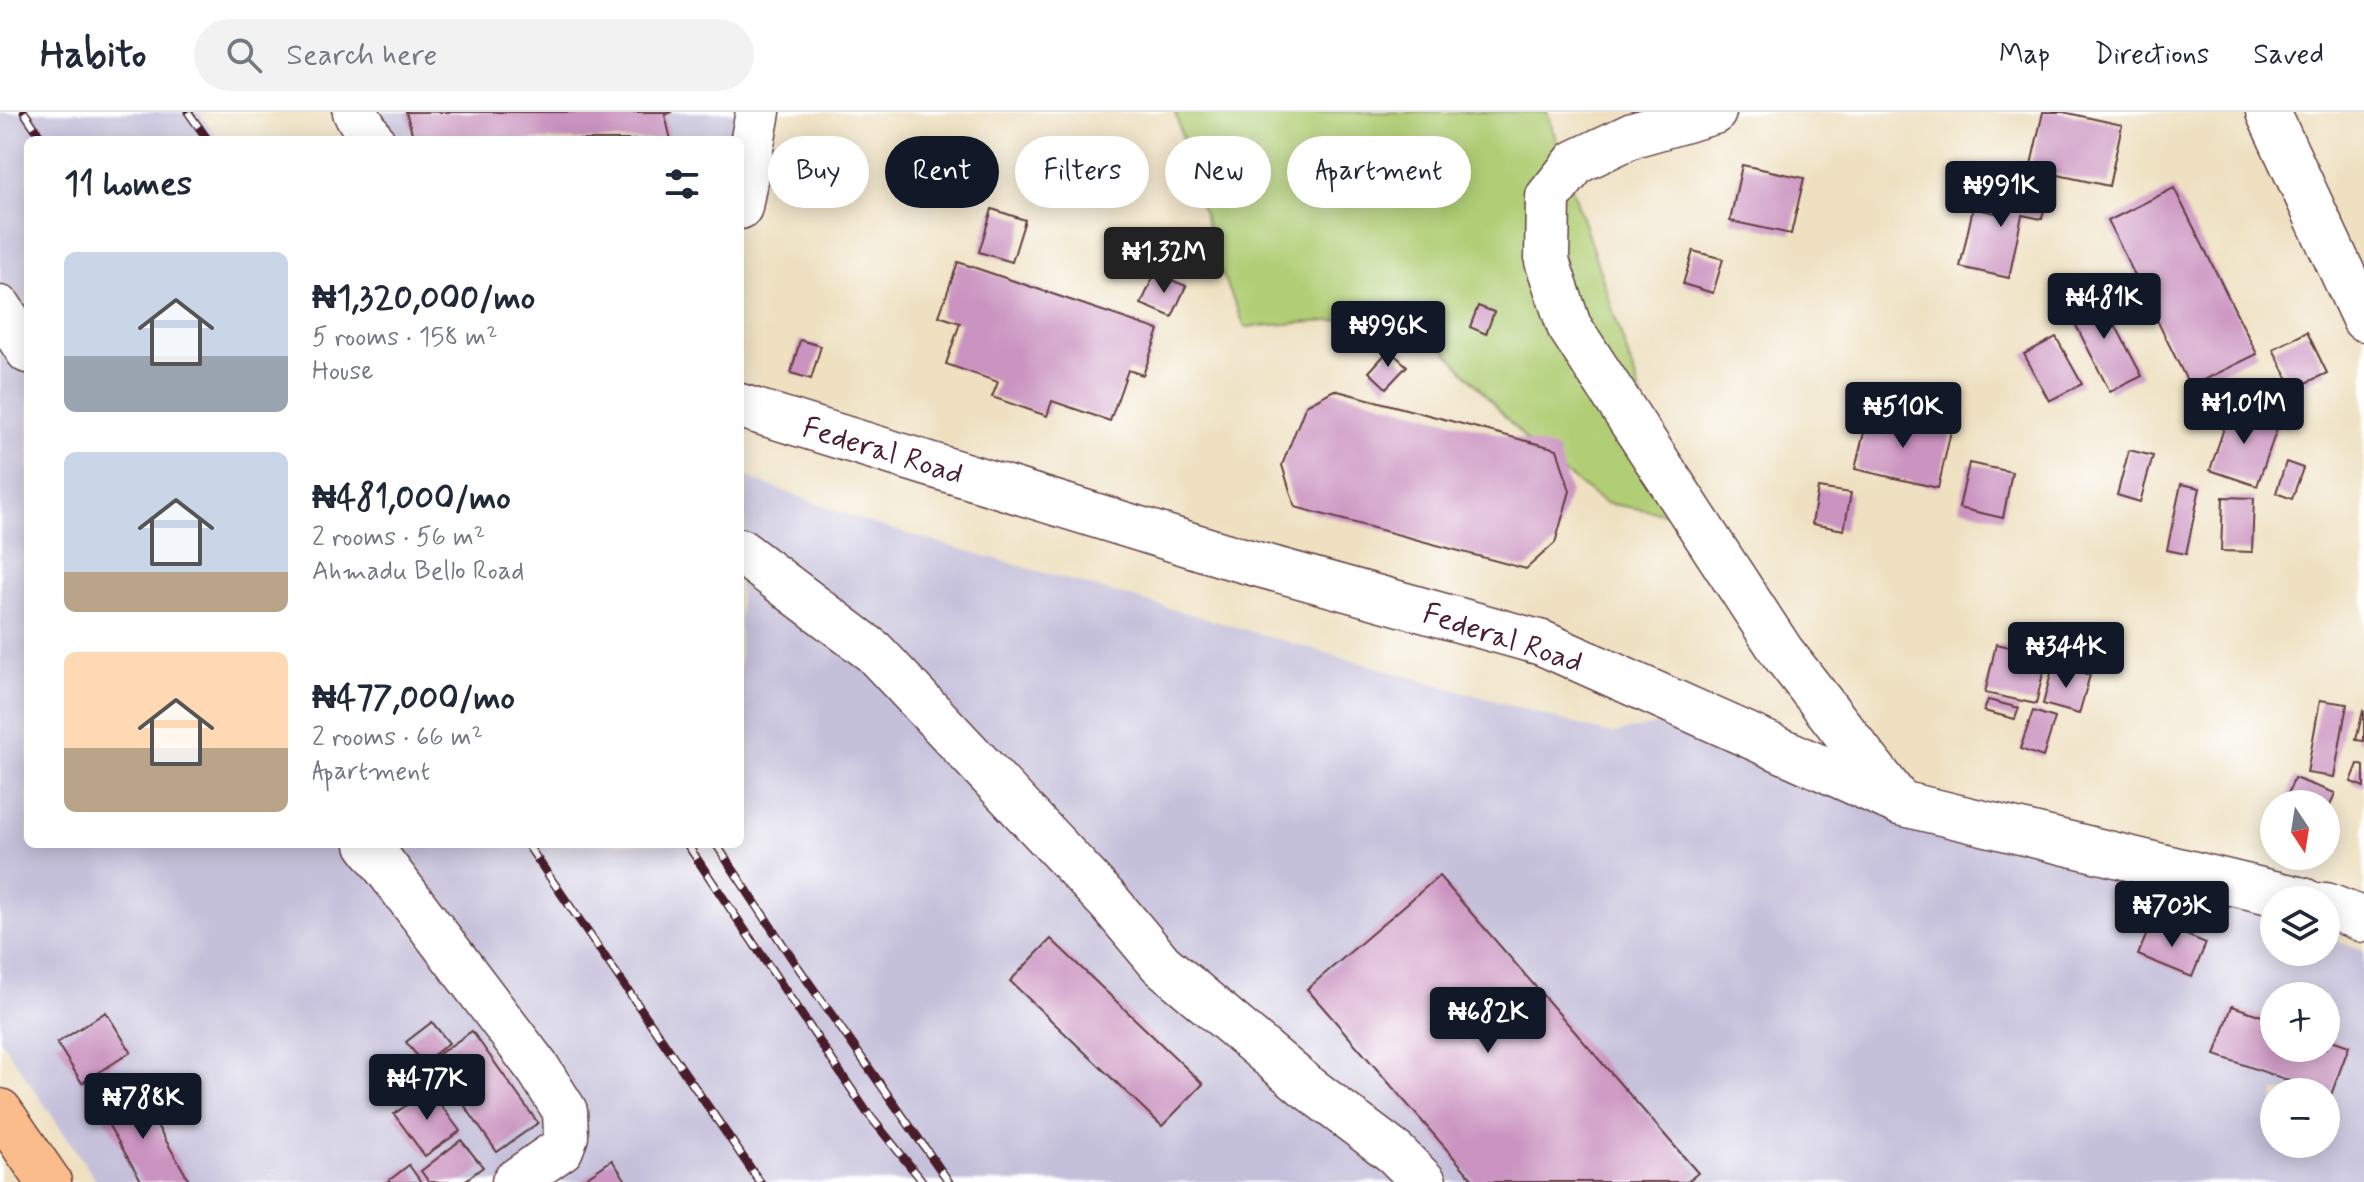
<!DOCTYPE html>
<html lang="en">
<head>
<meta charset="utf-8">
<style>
	body { margin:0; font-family:Mynerve,sans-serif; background:#f2f2f3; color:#1f2937; height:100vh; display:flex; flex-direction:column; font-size:30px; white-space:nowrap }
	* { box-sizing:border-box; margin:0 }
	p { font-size:26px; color:#747a83 }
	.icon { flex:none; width:44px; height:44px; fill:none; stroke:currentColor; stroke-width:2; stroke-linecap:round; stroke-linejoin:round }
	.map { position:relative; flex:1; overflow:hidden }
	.side { position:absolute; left:24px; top:24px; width:720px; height:712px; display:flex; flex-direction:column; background:#fff; border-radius:12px; box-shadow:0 4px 20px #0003 }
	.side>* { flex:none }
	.guide { position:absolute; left:768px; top:24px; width:760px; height:72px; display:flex; gap:16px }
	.needle { width:52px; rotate:168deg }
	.controls { position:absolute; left:2260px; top:678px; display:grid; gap:16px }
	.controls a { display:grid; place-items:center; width:80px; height:80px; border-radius:50%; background:#fff; box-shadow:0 4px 20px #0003; font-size:40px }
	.price { position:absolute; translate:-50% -68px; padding:0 18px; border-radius:8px; background:#111827; color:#fff; font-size:26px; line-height:52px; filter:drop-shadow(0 2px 4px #0008) }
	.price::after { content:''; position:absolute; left:50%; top:48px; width:24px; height:18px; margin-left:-12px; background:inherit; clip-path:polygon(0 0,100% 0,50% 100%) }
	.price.selected { background:#222; color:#fff }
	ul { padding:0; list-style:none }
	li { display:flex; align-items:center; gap:24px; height:200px; padding:0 40px }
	li span { display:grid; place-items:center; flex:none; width:224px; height:160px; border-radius:12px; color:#555 }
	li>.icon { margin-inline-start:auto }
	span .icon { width:96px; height:96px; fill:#fffc; stroke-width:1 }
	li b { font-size:34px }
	h2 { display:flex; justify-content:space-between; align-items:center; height:96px; padding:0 40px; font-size:34px }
	.tag { padding:0 28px; border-radius:36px; background:#fff; box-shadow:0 4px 20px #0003; font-size:28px; line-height:72px }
	.tag.selected { background:#111827; color:#fff }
	header { display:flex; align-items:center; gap:48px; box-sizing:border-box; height:112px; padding:0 40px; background:#fff; border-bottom:2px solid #e0e1e3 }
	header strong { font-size:38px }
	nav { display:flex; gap:44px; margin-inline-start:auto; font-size:28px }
	.search { width:560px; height:72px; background:#f2f2f3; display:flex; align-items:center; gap:20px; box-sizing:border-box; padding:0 28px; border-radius:44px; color:#747a83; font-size:30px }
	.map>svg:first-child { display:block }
	.industrial { fill:#c5c0da; fill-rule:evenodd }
	.green { fill:#b0ce75; stroke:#7d7650; stroke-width:2 }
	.building { fill:#ca93c0 }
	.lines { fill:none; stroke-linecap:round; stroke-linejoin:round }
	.minor-casing { stroke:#633c41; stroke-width:47 }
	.major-casing { stroke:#633c41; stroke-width:47 }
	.minor { stroke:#fff; stroke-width:44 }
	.major { stroke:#fabc8b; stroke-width:44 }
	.rail-casing { stroke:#4a1f2b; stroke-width:9 }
	.rail { stroke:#fff; stroke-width:6; stroke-dasharray:18; stroke-linecap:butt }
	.labels { text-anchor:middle; stroke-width:6; stroke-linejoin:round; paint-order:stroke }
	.street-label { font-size:30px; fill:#4a1f2b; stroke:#fff }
</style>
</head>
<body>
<header>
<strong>Habito</strong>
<div class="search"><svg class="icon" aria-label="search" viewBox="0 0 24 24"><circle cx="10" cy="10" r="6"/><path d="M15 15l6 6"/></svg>Search here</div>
<nav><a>Map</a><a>Directions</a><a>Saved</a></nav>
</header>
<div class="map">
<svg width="2364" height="1070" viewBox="0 0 2364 1070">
	<rect width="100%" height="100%" fill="#fff"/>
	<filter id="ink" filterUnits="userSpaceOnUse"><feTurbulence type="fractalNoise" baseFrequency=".0125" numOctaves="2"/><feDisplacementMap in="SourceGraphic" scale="16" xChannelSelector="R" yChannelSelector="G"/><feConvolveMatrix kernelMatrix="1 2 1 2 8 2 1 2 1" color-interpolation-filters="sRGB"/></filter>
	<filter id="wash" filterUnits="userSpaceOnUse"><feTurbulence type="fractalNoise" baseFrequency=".006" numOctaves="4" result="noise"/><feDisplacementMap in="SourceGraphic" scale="32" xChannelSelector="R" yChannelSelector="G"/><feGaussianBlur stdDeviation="1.8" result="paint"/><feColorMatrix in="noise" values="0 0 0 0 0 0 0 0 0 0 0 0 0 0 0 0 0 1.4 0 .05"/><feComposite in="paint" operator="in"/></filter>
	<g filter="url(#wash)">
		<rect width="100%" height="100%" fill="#eee0c0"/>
		<g class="industrial">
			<path d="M0,0H199L218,28H28V732H740V363L873,412L1611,622L1688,606L2274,807V840H2326V825L2364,838V1070H97L0,927ZM2274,884H2326V936H2274ZM2274,980H2326V1032H2274Z"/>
			<polygon points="345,0 736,0 730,28 360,28"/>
		</g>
		<polygon class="green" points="1175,0 1547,0 1681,404 1605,391 1539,342 1413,203 1245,215 1218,152"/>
		<g id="blocks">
			<g class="building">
				<polygon points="406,0 672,0 665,3 671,28 414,28"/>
				<polygon points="2043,0 2063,0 2122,13 2109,74 2030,57"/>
				<polygon points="1742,53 1804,66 1791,122 1730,109"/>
				<polygon points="2007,67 2048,76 2042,107 2022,103 2009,166 1960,155 1973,96 2000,102"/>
				<polygon points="2174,76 2257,242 2190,275 2108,109"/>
				<polygon points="992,97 1025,108 1012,150 979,140"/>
				<polygon points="1693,139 1723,147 1713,181 1683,172"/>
				<polygon points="958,150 1159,218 1143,263 1128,258 1110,309 1052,289 1047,304 992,285 998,270 946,252 960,211 939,204"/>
				<polygon points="1155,161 1186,174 1172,205 1141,192"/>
				<polygon points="2097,178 2142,264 2110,280 2066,194"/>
				<polygon points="1478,194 1494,200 1486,222 1470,215"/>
				<polygon points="2307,220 2327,261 2293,277 2273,237"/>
				<polygon points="2056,225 2082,272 2049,289 2024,242"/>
				<polygon points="800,228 821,234 811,267 791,261"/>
				<polygon points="1389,238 1407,254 1386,276 1369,260"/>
				<polygon points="1334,278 1557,337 1570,379 1555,431 1526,457 1295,395 1282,353 1306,293"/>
				<polygon points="2231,295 2279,311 2257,374 2210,358"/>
				<polygon points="1869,300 1951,319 1938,376 1855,357"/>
				<polygon points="2129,338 2153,344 2140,390 2117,383"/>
				<polygon points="2286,350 2303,356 2292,387 2276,381"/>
				<polygon points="1969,351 2012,360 2003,406 1959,396"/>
				<polygon points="2181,372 2200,376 2186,442 2167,438"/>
				<polygon points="1818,376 1851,381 1844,418 1812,412"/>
				<polygon points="2223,385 2254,386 2252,440 2221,439"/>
				<polygon points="1996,532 2047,543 2036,592 1985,581"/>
				<polygon points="2053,554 2090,563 2079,602 2043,592"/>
				<polygon points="1988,588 2019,596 2015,607 1984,599"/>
				<polygon points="2320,588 2347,592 2334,665 2307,661"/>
				<polygon points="2033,599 2055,606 2043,645 2020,637"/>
				<polygon points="2363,599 2364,600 2364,629 2356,628"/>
				<polygon points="2358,652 2364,654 2364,675 2351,670"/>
				<polygon points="2294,666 2335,681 2326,704 2326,692 2285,690"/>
				<polygon points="1439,764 1698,1061 1687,1070 1475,1070 1307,877"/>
				<polygon points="2152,809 2206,831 2192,865 2138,843"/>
				<polygon points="1051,827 1203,972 1162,1014 1010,869"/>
				<polygon points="2232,894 2274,908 2274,936 2326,936 2326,926 2349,934 2331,983 2215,943"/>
				<polygon points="106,900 131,940 82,971 57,931"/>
				<polygon points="432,910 449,931 423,951 406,930"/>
				<polygon points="472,919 538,1011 497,1040 432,947"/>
				<polygon points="429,977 460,1019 425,1044 394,1002"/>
				<polygon points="137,979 190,1070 142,1070 101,1000"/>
				<polygon points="461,1028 483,1055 463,1070 429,1070 421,1059"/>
				<polygon points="612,1048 627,1070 580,1070"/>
				<polygon points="409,1053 421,1070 387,1070"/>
			</g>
		</g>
	</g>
	<g filter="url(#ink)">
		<use href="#blocks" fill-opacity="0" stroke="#633c41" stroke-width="2"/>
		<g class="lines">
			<g class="minor-casing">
				<g id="minor">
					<polyline points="355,0 372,28"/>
					<polyline points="1714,0 1633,23 1576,50 1548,85 1547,149 1569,214 1782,540 1895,685"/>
					<polyline points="2268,0 2364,207"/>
					<polyline points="740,95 758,0"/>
					<polyline points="0,196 28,239"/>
					<polyline points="740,294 1224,443 1542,531 1900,691 2303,788"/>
					<polyline points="740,439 874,540 1110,791 1161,852 1306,974 1395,1041 1424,1070"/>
					<polyline points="368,732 539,958 565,999 566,1024 561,1037 514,1070"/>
					<polyline points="2326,793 2364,808"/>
				</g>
			</g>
			<g class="major-casing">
				<polyline id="major" points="0,999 49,1070"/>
			</g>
			<use href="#minor" class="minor"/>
			<use href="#major" class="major"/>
			<g class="rail-casing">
				<g id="rail">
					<polyline points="24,0 43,28"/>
					<polyline points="188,0 208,28"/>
					<polyline points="527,732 760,1070"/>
					<polyline points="687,732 866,999 923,1070"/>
					<polyline points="716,732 793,848 949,1070"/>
				</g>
			</g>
			<use href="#rail" class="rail"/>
		</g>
	</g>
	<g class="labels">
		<g class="street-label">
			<text transform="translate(883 338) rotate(17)" y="10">Federal Road</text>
			<text transform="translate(1503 525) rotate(18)" y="10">Federal Road</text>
		</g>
	</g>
</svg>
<div class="controls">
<a><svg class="needle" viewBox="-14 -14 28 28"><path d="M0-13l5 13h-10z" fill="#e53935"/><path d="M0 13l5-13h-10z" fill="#747a83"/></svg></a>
<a><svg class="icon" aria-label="layers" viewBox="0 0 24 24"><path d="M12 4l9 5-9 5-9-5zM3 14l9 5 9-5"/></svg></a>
<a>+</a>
<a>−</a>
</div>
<b class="price" style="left:2001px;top:117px">₦991K</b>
<b class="price selected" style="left:1164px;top:183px">₦1.32M</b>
<b class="price" style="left:2104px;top:229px">₦481K</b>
<b class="price" style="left:1388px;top:257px">₦996K</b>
<b class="price" style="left:2244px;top:334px">₦1.01M</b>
<b class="price" style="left:1903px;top:338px">₦510K</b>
<b class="price" style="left:2066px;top:578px">₦344K</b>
<b class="price" style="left:2172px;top:837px">₦703K</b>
<b class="price" style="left:1488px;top:943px">₦682K</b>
<b class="price" style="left:427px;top:1010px">₦477K</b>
<b class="price" style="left:143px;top:1029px">₦788K</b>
<div class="guide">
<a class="tag">Buy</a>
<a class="tag selected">Rent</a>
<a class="tag">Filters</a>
<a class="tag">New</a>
<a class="tag">Apartment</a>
</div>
<section class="side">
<h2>11 homes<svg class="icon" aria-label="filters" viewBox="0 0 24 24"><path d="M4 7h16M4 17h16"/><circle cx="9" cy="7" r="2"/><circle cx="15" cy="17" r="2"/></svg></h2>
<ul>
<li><span style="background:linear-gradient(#c9d6e8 65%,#9aa5b1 0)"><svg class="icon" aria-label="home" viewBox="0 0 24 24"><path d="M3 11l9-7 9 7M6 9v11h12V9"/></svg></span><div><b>₦1,320,000/mo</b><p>5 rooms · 158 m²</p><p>House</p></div></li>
<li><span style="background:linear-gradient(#c9d6e8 75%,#b9a48a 0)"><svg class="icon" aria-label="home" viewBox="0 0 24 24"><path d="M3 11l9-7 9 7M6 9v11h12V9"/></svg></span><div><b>₦481,000/mo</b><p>2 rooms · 56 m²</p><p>Ahmadu Bello Road</p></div></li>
<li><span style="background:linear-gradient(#ffd9b3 60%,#b9a48a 0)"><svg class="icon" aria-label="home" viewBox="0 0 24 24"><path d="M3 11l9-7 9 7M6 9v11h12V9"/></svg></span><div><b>₦477,000/mo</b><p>2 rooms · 66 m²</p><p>Apartment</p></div></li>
</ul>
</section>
</div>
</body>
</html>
